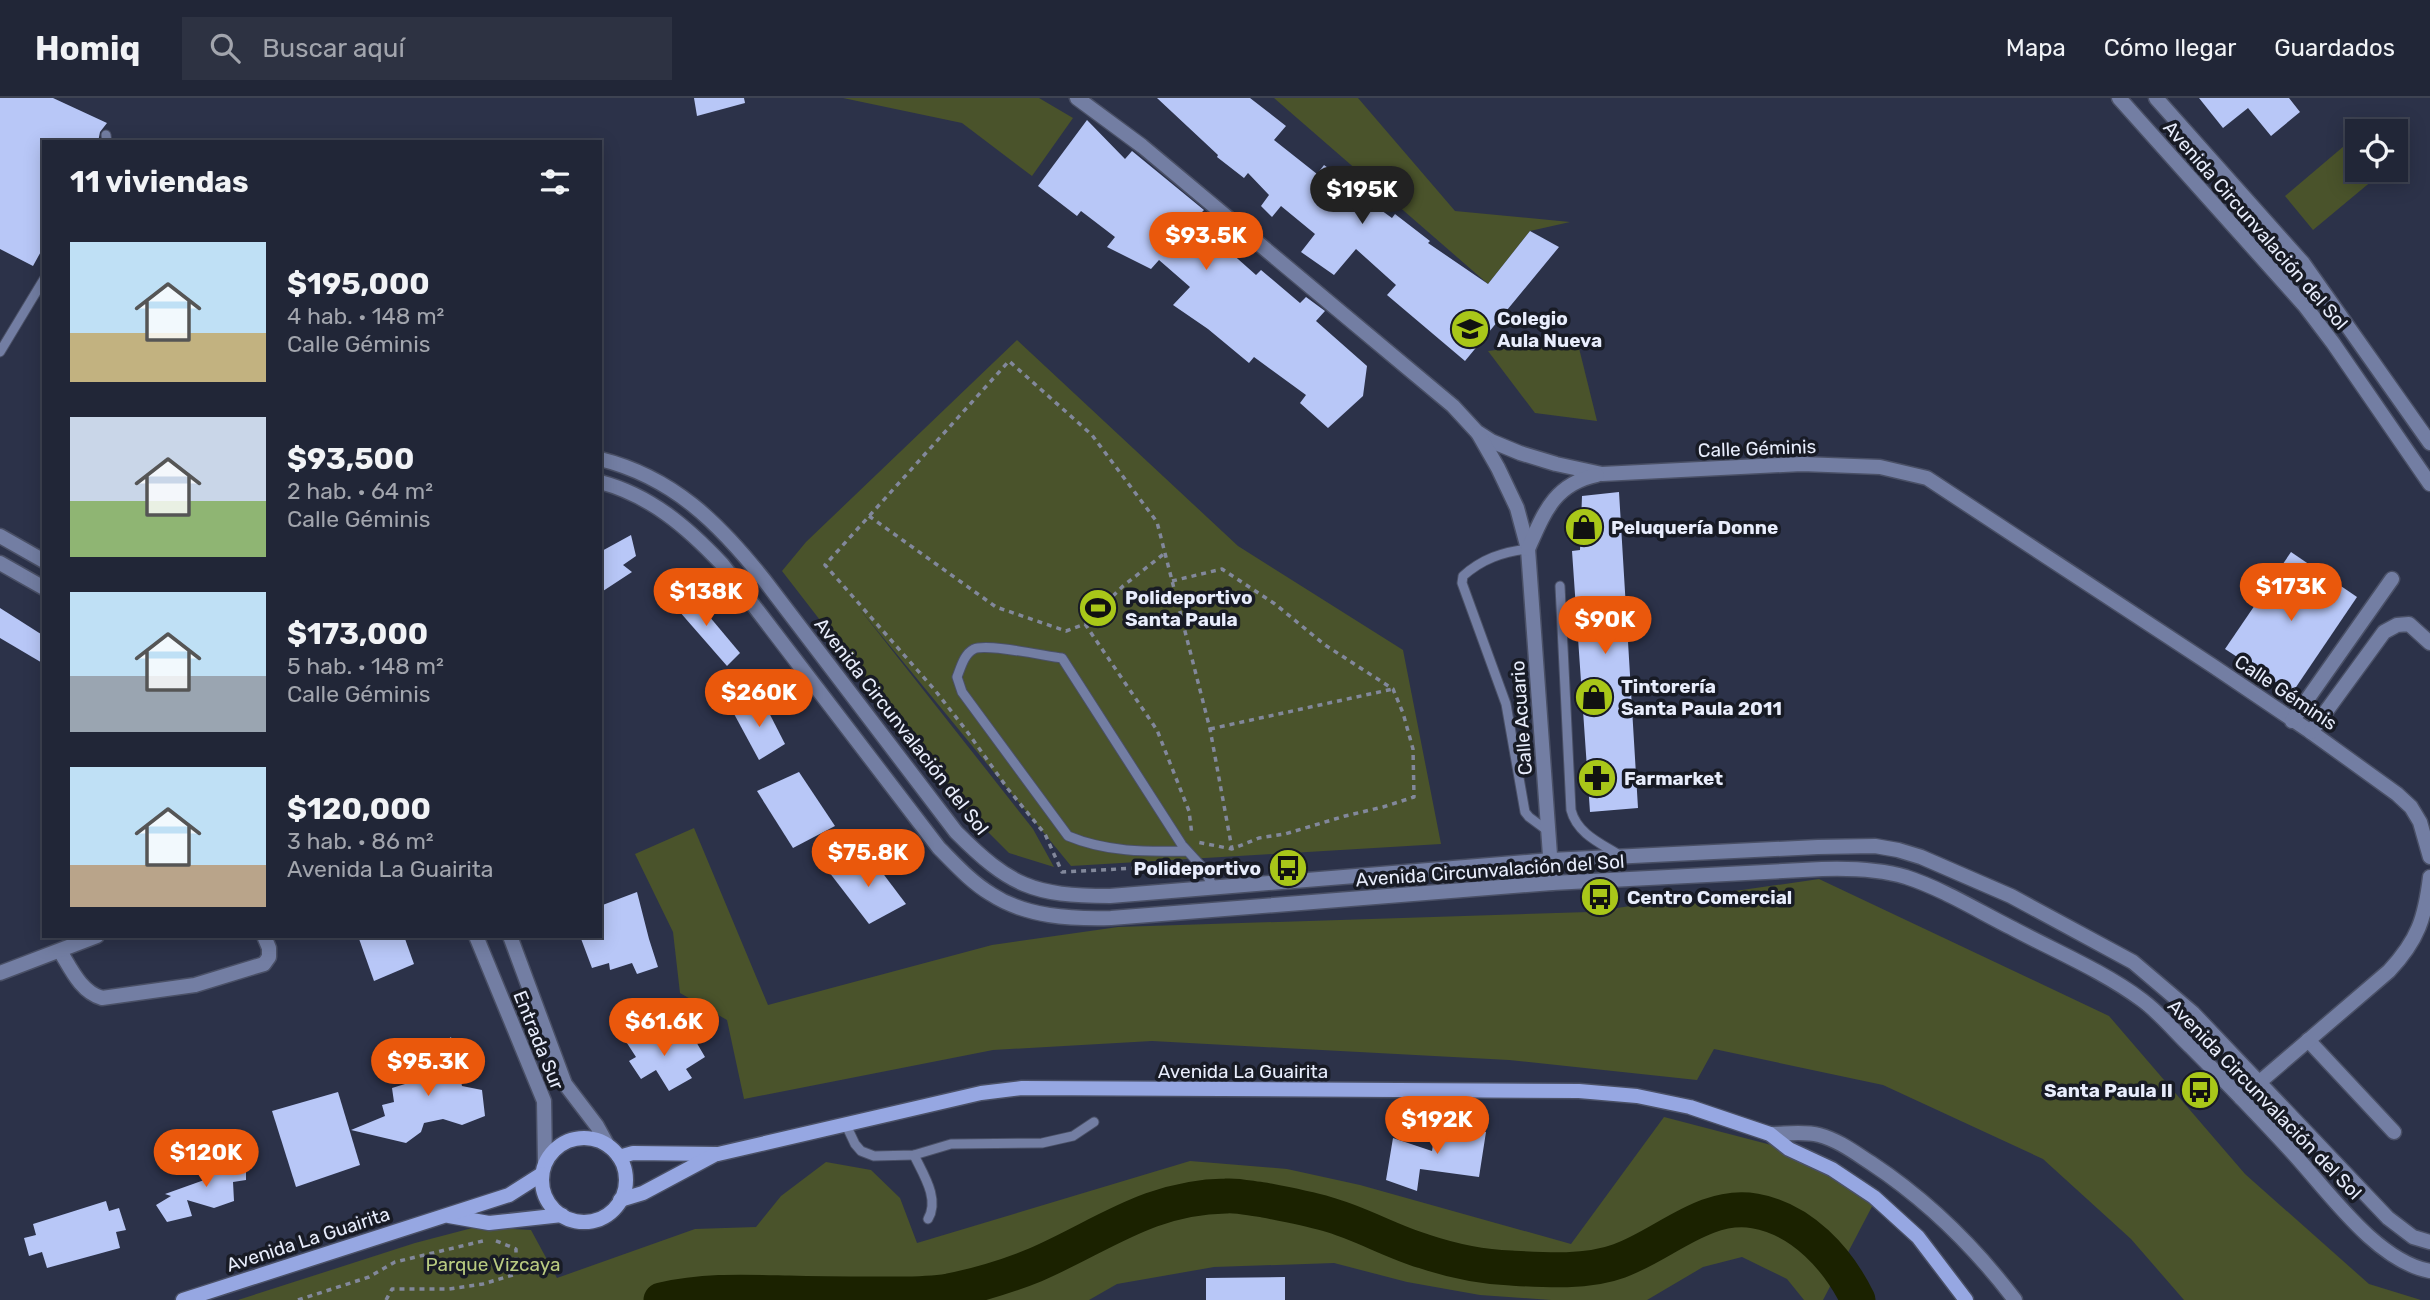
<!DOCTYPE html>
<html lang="es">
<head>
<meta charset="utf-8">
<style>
	body { margin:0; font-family:Rubik,sans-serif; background:#2d3242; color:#f1f3f6; height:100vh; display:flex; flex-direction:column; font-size:26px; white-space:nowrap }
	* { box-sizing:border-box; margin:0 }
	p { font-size:23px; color:#a2a5ad }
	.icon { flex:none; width:38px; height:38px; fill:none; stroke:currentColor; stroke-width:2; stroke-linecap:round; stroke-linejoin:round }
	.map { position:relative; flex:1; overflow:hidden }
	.drawer { position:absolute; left:42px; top:42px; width:560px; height:798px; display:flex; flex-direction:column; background:#212637; border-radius:0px; box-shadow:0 4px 18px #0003,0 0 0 2px #3e4352 }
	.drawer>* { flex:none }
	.buttons { position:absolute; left:2345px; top:21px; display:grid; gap:14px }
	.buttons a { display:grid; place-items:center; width:63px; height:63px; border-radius:0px; background:#212637; box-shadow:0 4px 18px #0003,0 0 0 2px #3e4352; font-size:35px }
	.price { position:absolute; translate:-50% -60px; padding:0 16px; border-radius:24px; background:#ea580c; color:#fff; font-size:23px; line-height:46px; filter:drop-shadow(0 2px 4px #0008) }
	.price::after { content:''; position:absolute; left:50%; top:42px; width:21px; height:16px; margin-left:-10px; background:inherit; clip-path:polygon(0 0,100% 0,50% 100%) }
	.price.current { background:#222; color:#fff }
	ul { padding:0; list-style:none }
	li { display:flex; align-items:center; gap:21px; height:175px; padding:0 28px }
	li span { display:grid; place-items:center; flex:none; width:196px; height:140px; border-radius:0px; color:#555 }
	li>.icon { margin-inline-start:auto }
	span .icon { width:84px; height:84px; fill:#fffc; stroke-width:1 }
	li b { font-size:30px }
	h2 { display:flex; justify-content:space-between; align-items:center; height:84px; padding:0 28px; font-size:30px }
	header { display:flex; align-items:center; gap:42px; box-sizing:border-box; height:98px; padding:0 35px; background:#212637; border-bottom:2px solid #3e4352 }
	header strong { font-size:33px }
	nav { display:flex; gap:38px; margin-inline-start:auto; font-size:24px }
	.search { width:490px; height:63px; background:#2d3242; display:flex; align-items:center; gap:18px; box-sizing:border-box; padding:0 24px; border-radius:0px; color:#a2a5ad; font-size:26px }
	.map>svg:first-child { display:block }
	.green { fill:#4a532b }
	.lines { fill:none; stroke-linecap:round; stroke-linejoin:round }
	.river { stroke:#1b2200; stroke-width:35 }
	.building { fill:#b8c7f7 }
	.lane-casing { stroke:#4a5066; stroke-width:11 }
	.street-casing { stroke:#4a5066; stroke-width:17 }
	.secondary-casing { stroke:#4a5066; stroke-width:17 }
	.path { stroke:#82889b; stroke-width:3.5; stroke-dasharray:5 5; stroke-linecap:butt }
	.lane { stroke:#737ea3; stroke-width:9 }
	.street { stroke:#737ea3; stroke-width:14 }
	.secondary { stroke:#96a7e2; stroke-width:14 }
	.labels { text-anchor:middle; stroke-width:7; stroke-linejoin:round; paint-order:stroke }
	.street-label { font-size:19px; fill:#e8edfc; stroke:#181b25 }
	.poi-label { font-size:19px; font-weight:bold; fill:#e8edfc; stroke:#181b25; text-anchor:start }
	.park-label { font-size:19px; fill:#b9cb81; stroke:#181b25 }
</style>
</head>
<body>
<header>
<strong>Homiq</strong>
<div class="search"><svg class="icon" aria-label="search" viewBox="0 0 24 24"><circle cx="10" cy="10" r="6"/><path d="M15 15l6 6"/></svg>Buscar aquí</div>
<nav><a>Mapa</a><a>Cómo llegar</a><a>Guardados</a></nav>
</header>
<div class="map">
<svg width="2430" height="1202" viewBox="0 0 2430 1202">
	<rect width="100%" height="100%" fill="#2c3249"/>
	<g class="green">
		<polygon points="843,0 1039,0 1073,20 1032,78 962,25"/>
		<polygon points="1274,0 1358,0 1455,113 1570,124 1530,133 1488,186"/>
		<polygon points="2357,37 2357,72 2385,72 2313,132 2285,98"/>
		<polygon points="1017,242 1238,448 1403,552 1441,746 1071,768 858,509 1033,731 1054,769 1009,755 970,716 782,473 806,444"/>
		<polygon points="1577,242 1597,323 1535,315 1488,253"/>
		<polygon points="694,730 768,907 992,847 1118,829 1589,814 1819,781 2109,918 2245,1076 2369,1186 2421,1202 2184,1202 2131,1141 2043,1061 1883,987 1714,951 1697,982 1509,962 1152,943 993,952 744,1001 727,922 680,895 673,834 635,756"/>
		<polygon points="1664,1019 1783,1050 1877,1099 1823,1202 1804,1202 1787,1181 1742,1159 1703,1169 1647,1202 1551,1202 1480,1197 1407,1184 1334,1165 1214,1169 1117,1186 1089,1202 238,1202 415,1145 476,1129 531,1132 557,1180 695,1131 756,1129 781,1098 826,1064 871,1072 900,1100 917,1145 1190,1063 1287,1071 1360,1087 1571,1146"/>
	</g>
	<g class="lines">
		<path class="river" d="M661,1202C705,1192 744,1194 789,1195C819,1196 849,1196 879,1196C902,1196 926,1197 949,1193C978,1187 1008,1178 1035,1167C1102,1138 1149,1099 1226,1098C1239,1097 1252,1101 1264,1102C1285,1106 1306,1110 1327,1116C1360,1125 1390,1143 1423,1153C1450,1162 1482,1169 1511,1170C1544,1172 1587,1175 1619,1163C1664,1147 1705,1104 1755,1113C1802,1121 1838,1161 1858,1202"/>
	</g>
	<g class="building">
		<polygon points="0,0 53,0 107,25 100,34 98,44 44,44 44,148 33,168 0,151"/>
		<polygon points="694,0 744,0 745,5 697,18"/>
		<polygon points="1157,0 1250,0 1286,28 1274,42 1317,76 1324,67 1355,90 1353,92 1392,120 1395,116 1430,143 1428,145 1488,186 1530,133 1559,149 1465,263 1387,197 1396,187 1356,151 1334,177 1301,154 1315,136 1281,108 1272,119 1261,108 1269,97 1248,75 1244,80 1217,59 1218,57"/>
		<polygon points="2199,0 2289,0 2300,14 2271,38 2248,10 2223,30"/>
		<polygon points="1087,22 1125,61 1132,53 1204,112 1194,122 1256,177 1261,172 1300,205 1306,199 1325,213 1316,223 1367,268 1363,298 1328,330 1300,305 1306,297 1254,259 1249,265 1208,231 1173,207 1190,189 1159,162 1151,171 1107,149 1115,139 1081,113 1077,118 1038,88"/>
		<polygon points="1619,394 1638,710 1590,714 1572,453 1580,452 1582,398"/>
		<polygon points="631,437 636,458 623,467 632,474 600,495 600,454"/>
		<polygon points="2291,454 2357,499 2292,595 2225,551"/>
		<polygon points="688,493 740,555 727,568 672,505"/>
		<polygon points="0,510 44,538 44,566 0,540"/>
		<polygon points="762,601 785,646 759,662 733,614"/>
		<polygon points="799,674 835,728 793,750 757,693"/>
		<polygon points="869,757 906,806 869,826 829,774"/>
		<polygon points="637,794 649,841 658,869 637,876 632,865 610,872 609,865 592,870 580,838 600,838 600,808"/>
		<polygon points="358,838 404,838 414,866 374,883"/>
		<polygon points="640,928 650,943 669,948 691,935 705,959 686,971 692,980 669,993 656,972 641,981 629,963 636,959 623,939"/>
		<polygon points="451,939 462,988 482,992 485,1018 462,1027 443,1021 424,1025 421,1034 406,1045 351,1032 385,1018 382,1007 394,1004 392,990 405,986 401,967 421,963"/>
		<polygon points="338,994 360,1067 296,1089 272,1013"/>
		<polygon points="1436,1028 1486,1034 1479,1079 1420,1071 1417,1093 1386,1082 1393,1040 1432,1053"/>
		<polygon points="230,1056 230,1063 246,1064 246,1082 233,1084 234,1103 214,1110 187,1102 192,1118 167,1124 156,1107 171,1098 165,1096 207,1081 206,1059"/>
		<polygon points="106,1103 109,1113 119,1110 126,1132 116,1134 120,1150 47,1170 42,1154 29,1158 24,1140 36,1137 33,1126"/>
		<polygon points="1285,1179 1285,1202 1206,1202 1206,1180"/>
	</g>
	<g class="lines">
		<g class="lane-casing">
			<g id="lane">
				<polyline points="106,37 107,44"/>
				<polyline points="0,254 44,181"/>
				<path d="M1528,451C1502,454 1482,461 1463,478L1462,485L1506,606L1525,714L1529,719L1548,733"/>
				<path d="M1560,488L1571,712C1577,736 1602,746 1621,758"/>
				<path d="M1186,753C1146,754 1106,754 1068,738L962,594L957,579C961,569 964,556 974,551C987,545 1045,558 1062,560L1182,747L1204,771L1213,789"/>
				<polyline points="846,1027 855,1046 861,1053 874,1058 914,1057 951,1046 1042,1045 1073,1038 1094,1024"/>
				<path d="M914,1057C923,1076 940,1101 928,1121"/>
			</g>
		</g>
		<g class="street-casing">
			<g id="street">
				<polyline points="1077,0 1142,48 1453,308 1477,334 1491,343 1520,355 1556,366 1602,376 1802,366 1880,369 1927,380 2213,568 2311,634 2397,696 2411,709 2420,724 2430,759"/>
				<polyline points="2119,0 2305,208 2333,245 2430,386"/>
				<polyline points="2156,0 2303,165 2430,345"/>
				<polyline points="1478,335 1498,370 1517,410 1528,451 1552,785"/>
				<path d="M600,361C673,379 719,425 765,483L956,734C1010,788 1033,798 1110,798L1551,762L1818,749L1875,748L1898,752L1921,759L2011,798L2133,864L2193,915L2388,1120L2413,1139L2430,1144"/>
				<path d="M600,384C650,397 687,429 722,466L939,750C955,766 971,784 991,796C1026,819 1071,821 1111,820L1552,785L1822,771C1851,770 1879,771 1906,779C1943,791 1978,813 2012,830C2055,853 2103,873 2142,902C2161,916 2175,934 2192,950C2226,984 2259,1018 2292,1054C2328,1093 2376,1163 2430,1173"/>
				<polyline points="0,438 44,463"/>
				<path d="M1528,451C1544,415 1554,386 1597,377"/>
				<polyline points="0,465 44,490"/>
				<polyline points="2292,623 2392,481"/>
				<polyline points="2311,634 2384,534 2397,527 2409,526 2430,545"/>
				<polyline points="476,838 544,1003 545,1065"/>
				<polyline points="510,838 565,986 597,1028 608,1048"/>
				<path d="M60,853C71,871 81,894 102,900L195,887L264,866L269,859V850L264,838"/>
				<polyline points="0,875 97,838"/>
				<polyline points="2308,942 2394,1034"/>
				<path d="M2241,1000L2389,873C2418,842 2425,820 2430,779"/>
				<path d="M1770,1036C1785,1036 1804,1033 1819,1037C1838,1042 1854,1054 1871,1065C1927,1102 1974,1148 2015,1202"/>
			</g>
		</g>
		<g class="secondary-casing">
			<g id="secondary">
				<circle cx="584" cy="1082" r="42"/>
				<polyline points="619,1059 633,1055 718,1056 981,995 1022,990 1579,993 1637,998 1690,1009 1770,1036 1789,1051 1832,1071 1874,1099 1918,1139 1966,1202"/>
				<polyline points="620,1102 643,1095 716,1056"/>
				<polyline points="449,1118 489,1125 562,1117"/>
				<polyline points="183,1202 509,1097 542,1076"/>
			</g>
		</g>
		<g class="path">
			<polyline points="869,418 996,509 1066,533 1085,526 1123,488 1165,455"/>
			<polyline points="1172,483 1222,471 1275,506 1325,547 1393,591 1403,615 1413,651 1414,699 1383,709 1345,718 1285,736 1259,740 1232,751 1197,744"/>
			<polyline points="1085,526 1157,632 1189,713 1192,737"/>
			<polyline points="1210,631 1393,591"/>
			<polyline points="1156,769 1062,774 1045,736 1008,691 966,632 934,591 825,467 1009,263 1092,337 1157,424 1210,631 1232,751"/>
			<polyline points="298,1202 369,1179 395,1164 487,1142"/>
			<polyline points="386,1202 392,1191 449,1191 483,1186 516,1176 516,1151 494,1142"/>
		</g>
		<use href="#lane" class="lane"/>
		<use href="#street" class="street"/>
		<use href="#secondary" class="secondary"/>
	</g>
	<defs>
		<g id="school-disc" transform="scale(2.0125)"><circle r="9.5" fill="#a9c719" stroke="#181b25"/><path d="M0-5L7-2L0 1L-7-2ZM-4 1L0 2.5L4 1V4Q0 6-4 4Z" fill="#111"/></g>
		<g id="shop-disc" transform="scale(2.0125)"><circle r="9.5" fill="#a9c719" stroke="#181b25"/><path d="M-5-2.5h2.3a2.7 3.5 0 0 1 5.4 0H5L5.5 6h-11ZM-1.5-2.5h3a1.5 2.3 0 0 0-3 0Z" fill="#111"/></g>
		<g id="stadium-disc" transform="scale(2.0125)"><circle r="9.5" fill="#a9c719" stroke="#181b25"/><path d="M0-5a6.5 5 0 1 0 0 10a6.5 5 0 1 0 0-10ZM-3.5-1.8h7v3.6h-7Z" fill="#111"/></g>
		<g id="pharmacy-disc" transform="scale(2.0125)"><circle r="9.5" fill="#a9c719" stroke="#181b25"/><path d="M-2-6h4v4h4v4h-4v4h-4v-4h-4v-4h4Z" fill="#111"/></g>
		<g id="bus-disc" transform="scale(2.0125)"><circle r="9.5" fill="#a9c719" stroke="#181b25"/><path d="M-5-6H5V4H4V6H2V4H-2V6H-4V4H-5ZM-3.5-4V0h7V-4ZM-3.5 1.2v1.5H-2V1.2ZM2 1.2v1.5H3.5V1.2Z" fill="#111"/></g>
	</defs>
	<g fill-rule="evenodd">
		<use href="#school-disc" x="1470" y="231"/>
		<use href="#shop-disc" x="1584" y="429"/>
		<use href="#stadium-disc" x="1098" y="510"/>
		<use href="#shop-disc" x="1594" y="599"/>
		<use href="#pharmacy-disc" x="1597" y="680"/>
		<use href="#bus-disc" x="1288" y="770"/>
		<use href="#bus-disc" x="1600" y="799"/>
		<use href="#bus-disc" x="2200" y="992"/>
	</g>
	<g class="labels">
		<g class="street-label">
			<text transform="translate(2256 127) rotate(49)" y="7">Avenida Circunvalación del Sol</text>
			<text transform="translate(1757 350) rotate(-2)" y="7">Calle Géminis</text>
			<text transform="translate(2286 594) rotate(34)" y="7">Calle Géminis</text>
			<text transform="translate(1521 620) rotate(-94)" y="7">Calle Acuario</text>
			<text transform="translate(902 628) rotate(52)" y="7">Avenida Circunvalación del Sol</text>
			<text transform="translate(1490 772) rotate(-4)" y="7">Avenida Circunvalación del Sol</text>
			<text transform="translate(539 942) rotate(68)" y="7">Entrada Sur</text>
			<text x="1243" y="980">Avenida La Guairita</text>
			<text transform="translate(2265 1001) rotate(46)" y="7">Avenida Circunvalación del Sol</text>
			<text transform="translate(308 1141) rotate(-18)" y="7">Avenida La Guairita</text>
		</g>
		<g class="poi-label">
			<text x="1497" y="227">Colegio<tspan x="1497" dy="22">Aula Nueva</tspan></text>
			<text x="1611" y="436">Peluquería Donne</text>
			<text x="1125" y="506">Polideportivo<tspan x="1125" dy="22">Santa Paula</tspan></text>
			<text x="1621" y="595">Tintorería<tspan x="1621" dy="22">Santa Paula 2011</tspan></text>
			<text x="1624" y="687">Farmarket</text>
			<text x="1261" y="777" text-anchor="end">Polideportivo</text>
			<text x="1627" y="806">Centro Comercial</text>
			<text x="2173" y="999" text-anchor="end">Santa Paula II</text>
		</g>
		<g class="park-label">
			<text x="493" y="1173">Parque Vizcaya</text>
		</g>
	</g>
</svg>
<div class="buttons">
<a><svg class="icon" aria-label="locate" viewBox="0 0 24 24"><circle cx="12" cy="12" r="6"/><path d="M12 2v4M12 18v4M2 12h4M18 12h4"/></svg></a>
</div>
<b class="price current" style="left:1362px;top:128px">$195K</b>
<b class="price" style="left:1206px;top:174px">$93.5K</b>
<b class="price" style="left:2291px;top:525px">$173K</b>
<b class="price" style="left:706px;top:530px">$138K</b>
<b class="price" style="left:1605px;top:558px">$90K</b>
<b class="price" style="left:759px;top:631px">$260K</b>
<b class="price" style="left:868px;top:791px">$75.8K</b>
<b class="price" style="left:664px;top:960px">$61.6K</b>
<b class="price" style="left:428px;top:1000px">$95.3K</b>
<b class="price" style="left:1437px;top:1058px">$192K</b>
<b class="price" style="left:206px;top:1091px">$120K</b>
<section class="drawer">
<h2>11 viviendas<svg class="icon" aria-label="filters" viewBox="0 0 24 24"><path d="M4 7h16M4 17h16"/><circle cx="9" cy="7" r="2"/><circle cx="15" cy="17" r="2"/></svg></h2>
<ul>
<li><span style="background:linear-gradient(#bfe0f5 65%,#c2b280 0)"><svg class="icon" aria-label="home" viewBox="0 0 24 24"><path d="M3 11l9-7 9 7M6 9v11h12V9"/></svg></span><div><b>$195,000</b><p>4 hab. · 148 m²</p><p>Calle Géminis</p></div></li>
<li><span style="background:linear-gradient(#c9d6e8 60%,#8fb573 0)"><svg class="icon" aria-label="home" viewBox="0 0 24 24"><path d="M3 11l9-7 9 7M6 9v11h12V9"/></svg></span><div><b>$93,500</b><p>2 hab. · 64 m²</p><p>Calle Géminis</p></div></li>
<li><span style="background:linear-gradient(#bfe0f5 60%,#9aa5b1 0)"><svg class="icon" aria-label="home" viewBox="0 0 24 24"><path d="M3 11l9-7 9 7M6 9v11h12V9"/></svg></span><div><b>$173,000</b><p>5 hab. · 148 m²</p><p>Calle Géminis</p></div></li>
<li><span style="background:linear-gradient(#bfe0f5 70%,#b9a48a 0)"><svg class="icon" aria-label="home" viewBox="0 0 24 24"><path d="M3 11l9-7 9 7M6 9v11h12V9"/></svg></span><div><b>$120,000</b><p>3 hab. · 86 m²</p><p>Avenida La Guairita</p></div></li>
</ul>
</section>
</div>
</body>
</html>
